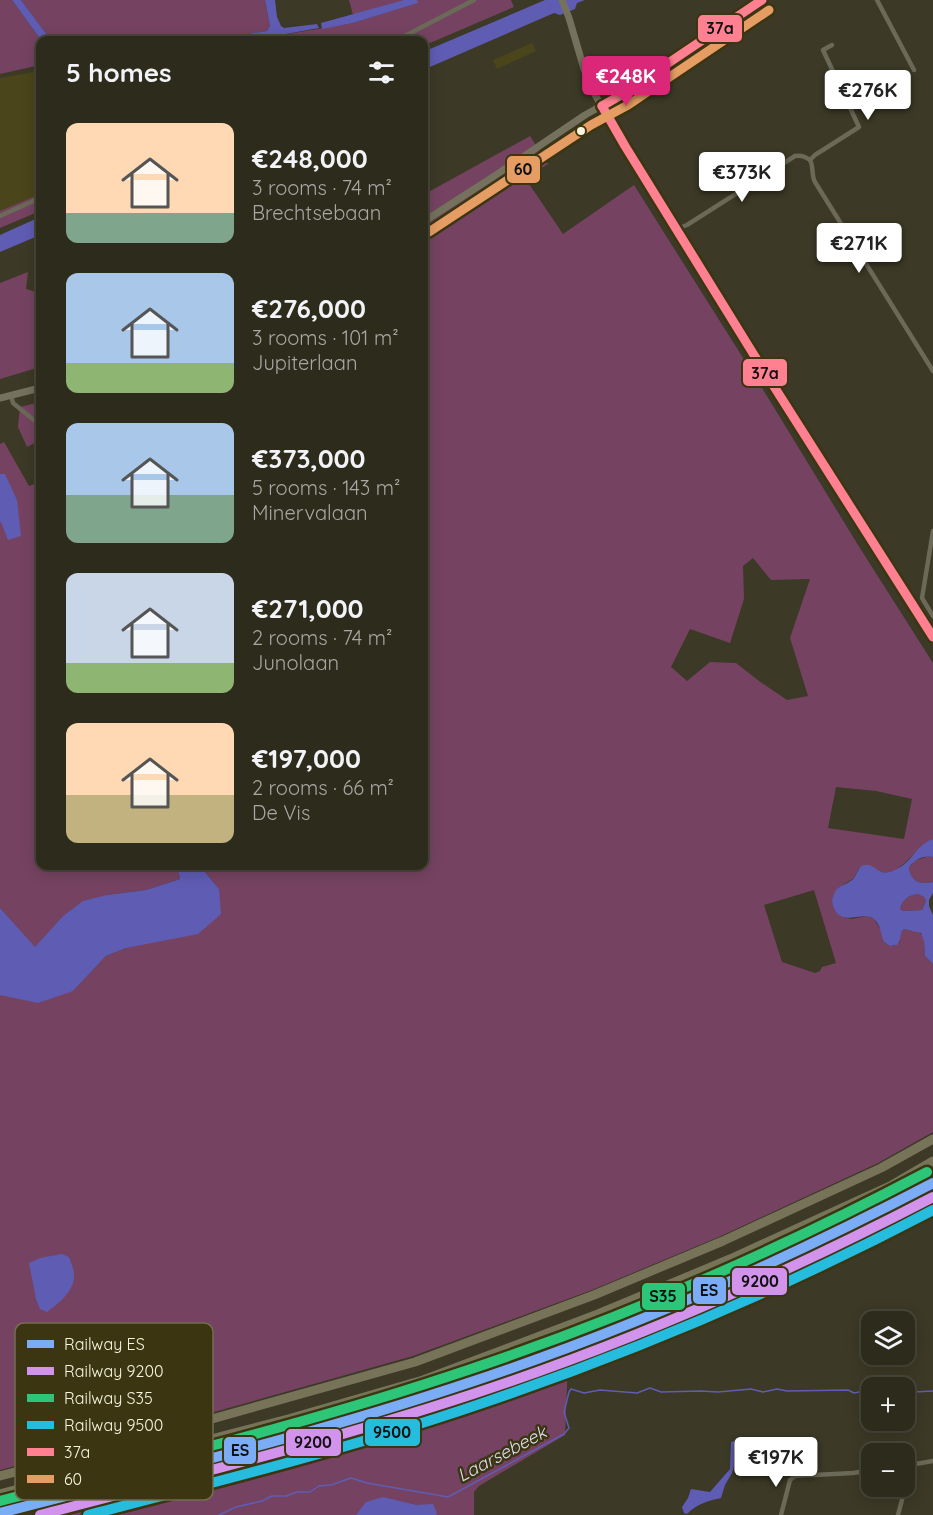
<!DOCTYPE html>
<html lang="en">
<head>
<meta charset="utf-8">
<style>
	body { margin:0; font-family:Quicksand,sans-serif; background:#393729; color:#f1f3f6; height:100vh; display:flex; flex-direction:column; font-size:22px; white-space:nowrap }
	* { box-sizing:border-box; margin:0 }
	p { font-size:20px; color:#a7a7a3 }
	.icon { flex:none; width:33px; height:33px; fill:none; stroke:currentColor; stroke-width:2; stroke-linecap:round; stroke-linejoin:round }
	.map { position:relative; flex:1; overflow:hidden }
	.side { position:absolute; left:36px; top:36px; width:392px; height:834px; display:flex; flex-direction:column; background:#2d2b1c; border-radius:12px; box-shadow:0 3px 15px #0003,0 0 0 2px #48473b }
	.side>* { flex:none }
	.fabs { position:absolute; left:861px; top:1311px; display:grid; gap:12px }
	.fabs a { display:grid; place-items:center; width:54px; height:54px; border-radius:12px; background:#2d2b1c; box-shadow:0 3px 15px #0003,0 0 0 2px #48473b; font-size:30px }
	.price { position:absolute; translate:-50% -51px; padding:0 14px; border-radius:6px; background:#fff; color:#222; font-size:20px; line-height:39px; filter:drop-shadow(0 2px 3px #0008) }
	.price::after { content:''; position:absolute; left:50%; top:36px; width:18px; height:14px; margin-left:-9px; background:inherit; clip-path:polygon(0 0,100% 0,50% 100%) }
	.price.active { background:#db2777; color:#fff }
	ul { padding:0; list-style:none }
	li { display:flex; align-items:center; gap:18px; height:150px; padding:0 30px }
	li span { display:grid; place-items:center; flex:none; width:168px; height:120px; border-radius:12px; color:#555 }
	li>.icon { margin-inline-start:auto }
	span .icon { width:72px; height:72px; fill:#fffc; stroke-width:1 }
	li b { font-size:26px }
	h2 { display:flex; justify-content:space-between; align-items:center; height:72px; padding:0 30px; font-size:26px }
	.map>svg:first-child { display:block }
	.built { fill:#4b451b }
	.green { fill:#754361; fill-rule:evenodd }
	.water { fill:#5f5cb4; fill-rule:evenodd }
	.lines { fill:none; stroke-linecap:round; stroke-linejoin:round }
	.stream { stroke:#5f5cb4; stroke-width:1.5 }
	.street { stroke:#6b6957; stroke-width:4.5 }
	.secondary { stroke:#74715c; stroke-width:7 }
	.highway { stroke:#777359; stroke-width:9 }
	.bus-1-casing { stroke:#3b3611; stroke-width:14 }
	.bus-2-casing { stroke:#3b3611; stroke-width:14 }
	.bus-1 { stroke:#ff8090; stroke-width:9 }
	.bus-2 { stroke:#e59d64; stroke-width:9 }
	.rail-1-casing { stroke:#3b3611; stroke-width:15 }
	.rail-2-casing { stroke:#3b3611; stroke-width:15 }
	.rail-3-casing { stroke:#3b3611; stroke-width:15 }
	.rail-4-casing { stroke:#3b3611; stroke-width:15 }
	.rail-1 { stroke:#7aadf5; stroke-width:10 }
	.rail-2 { stroke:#d193ec; stroke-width:10 }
	.rail-3 { stroke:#2dc577; stroke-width:10 }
	.rail-4 { stroke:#26bcdd; stroke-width:10 }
	.bus-dot { fill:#f7f5e0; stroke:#3b3611; stroke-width:2 }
	.labels { text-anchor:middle; stroke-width:5; stroke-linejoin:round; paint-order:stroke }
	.water-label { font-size:18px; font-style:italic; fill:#dcdef8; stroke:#3b3611 }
	.key { fill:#3b3611; stroke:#736f4f; stroke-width:1.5 }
	.key-label { font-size:16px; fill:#f7f5e0 }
	.line-badge { stroke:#3b3611; stroke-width:2 }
	.pale-badge-label { font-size:16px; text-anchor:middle; font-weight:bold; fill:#111 }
</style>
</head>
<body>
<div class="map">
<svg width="933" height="1515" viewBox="0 0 933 1515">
	<rect width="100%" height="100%" fill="#3c3926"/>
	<g class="built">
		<polygon points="532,43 536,51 497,69 493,60"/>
		<polygon points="38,71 40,72 40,194 0,211 0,78"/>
	</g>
	<g class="green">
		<polygon points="0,0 12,0 41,40 40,65 0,74"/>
		<polygon points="21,0 265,0 270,26 267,31 210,40 51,40"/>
		<polygon points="349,0 405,0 353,15"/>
		<polygon points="417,0 511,0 514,7 423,46 423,40 253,40 353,23 417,3"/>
		<path d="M530,136L548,164L525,178L563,234L634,185L762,388L858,545L933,663V839C914,845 896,889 872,866L859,868L854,878L838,888L832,901L840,916L851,919L867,916L874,919L882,932L884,942L890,946H894L900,942V934L904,929L919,932L924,937L925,956L933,964V1132L878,1163L721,1236L592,1290L413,1356L111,1441L0,1470V995L73,991L106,956L126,948L219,889L200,866H423V195ZM753,558L771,580L810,579L790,638L808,696L787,700L759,681L736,663L710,662L687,681L671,667L690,629L730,643L744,599L743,566ZM836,787L876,791L912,799L904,839L828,828ZM814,890L836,963L822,967L820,971L815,973L782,962L764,905Z"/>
		<polygon points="40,194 40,211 0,228 0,211"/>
		<polygon points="28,272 26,289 40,293 40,367 0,379 0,283"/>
		<polygon points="40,402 40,440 27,447 18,427 20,407"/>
		<polygon points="4,442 29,486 40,482 40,866 177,866 180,879 146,890 107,895 62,917 35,948 0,908 0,522 5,475 0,474 0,444"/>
		<path d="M929,856L933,857V882C921,885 911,882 909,868L914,861Z"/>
		<path d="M918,894L924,897L926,901L922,910L903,911L900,909C902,900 909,895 918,894Z"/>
		<path d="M568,1361L565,1435L479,1486L474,1492V1515H39L242,1459L245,1468L262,1464L270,1455C371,1427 470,1397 568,1361Z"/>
	</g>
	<g class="water">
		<polygon points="12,0 21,0 51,40 41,40"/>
		<polygon points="265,0 275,0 277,17 281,26 284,28 317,24 319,28 253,40 210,40 267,31 270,26"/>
		<polygon points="404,0 417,0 418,3 353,23 322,29 321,23"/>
		<polygon points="545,0 585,0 577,3 575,9 560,15 554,13 423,70 423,52"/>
		<polygon points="40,217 40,235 0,252 0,235"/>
		<polygon points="0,474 5,474 17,500 21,536 8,540 1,522 0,522"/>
		<path d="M933,839V857C924,855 913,860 909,868C911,882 921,885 933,882V893L929,900V906L933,915V964L925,956L924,941L921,933L904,929C899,933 902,940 897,945L890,946L884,942C881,935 881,926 875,920C863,908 838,932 832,901C833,897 834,892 838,888C843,884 850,883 854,878C858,873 858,865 866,865C877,864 878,879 897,869C912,862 917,844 933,839ZM918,894L924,897L926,901L922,910L903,911L900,909C902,900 909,895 918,894Z"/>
		<polygon points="177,866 200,866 219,889 221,914 198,934 126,948 106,956 73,991 38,1003 0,995 0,908 35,947 62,917 83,901 107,895 146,890 180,879"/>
		<path d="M62,1254L69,1257C71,1263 74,1269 74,1275C75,1291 58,1304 47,1312L40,1309L36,1299L29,1263L40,1258Z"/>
		<path d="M734,1441V1466L732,1473L725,1485L721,1498C707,1501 697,1504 687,1514L684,1513L682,1507L688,1498L691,1489L710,1492L730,1469L731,1442Z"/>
		<polygon points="383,1497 416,1505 433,1504 437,1513 436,1515 356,1515 366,1502"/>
	</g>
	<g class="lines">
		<g class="stream">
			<polyline points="904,1389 914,1392 933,1391"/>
			<polyline points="219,1515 236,1507 262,1501 272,1496 286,1496 297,1492 310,1492 319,1486 331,1485 351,1478 367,1483 448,1497 564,1434 569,1428 564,1412 569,1392 571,1389 584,1393 600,1390 637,1393 650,1388 661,1392 700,1391 718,1392 751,1389 763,1392 777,1389 787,1391 848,1390 854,1393 865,1391 872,1392"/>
		</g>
		<g class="street">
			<polyline points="877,0 914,70"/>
			<polyline points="397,40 474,0"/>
			<path d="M810,160C814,167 811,175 815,182L933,371"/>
			<polyline points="810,160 815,155 859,127 823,50 832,45"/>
			<polyline points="0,216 40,198"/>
			<path d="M676,229L687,225L795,156C801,155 805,156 810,160"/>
			<polyline points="11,395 13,403 40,425"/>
			<polyline points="933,531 922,598 933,616"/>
			<polyline points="748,1447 794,1459 795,1476"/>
			<polyline points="904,1466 933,1461"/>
			<polyline points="795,1476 853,1473 872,1470"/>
			<polyline points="781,1515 790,1480 795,1476"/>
			<polyline points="898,1515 911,1465"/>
		</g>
		<g class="secondary">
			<polyline points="562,0 569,18 584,69 594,93 625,146 754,355 933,637"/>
			<polyline points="423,222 496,175 585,115 621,95 660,68 762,0"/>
			<polyline points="0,398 40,388"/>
		</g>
		<g class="highway">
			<polyline points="0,1476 112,1447 415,1362 594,1295 723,1241 881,1168 933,1139"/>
			<polyline points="0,1494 288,1419 423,1380 598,1314 730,1259 892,1185 933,1161"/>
		</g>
		<g class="bus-1-casing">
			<g id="bus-1">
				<polyline points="602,106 625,146 754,355 933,637"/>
				<polyline points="602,106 621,95 762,0"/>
			</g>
		</g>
		<g class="bus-2-casing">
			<polyline id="bus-2" points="429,232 591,125 628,105 769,10"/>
		</g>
		<use href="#bus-1" class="bus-1"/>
		<use href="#bus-2" class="bus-2"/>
		<g class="rail-1-casing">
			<path id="rail-1" d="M0,1513C158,1472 316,1434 471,1382C631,1329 784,1261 933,1183"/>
		</g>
		<g class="rail-2-casing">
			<path id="rail-2" d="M40,1515C185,1477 330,1441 473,1394C632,1342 785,1274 933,1197"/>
		</g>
		<g class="rail-3-casing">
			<path id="rail-3" d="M0,1501C157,1460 314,1422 468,1370C627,1317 779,1250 927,1172"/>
		</g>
		<g class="rail-4-casing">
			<path id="rail-4" d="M88,1515C220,1481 351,1448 480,1404C636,1351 787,1287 933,1210"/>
		</g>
		<use href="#rail-1" class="rail-1"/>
		<use href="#rail-2" class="rail-2"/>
		<use href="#rail-3" class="rail-3"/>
		<use href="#rail-4" class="rail-4"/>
	</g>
	<circle class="bus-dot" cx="581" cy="131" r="5"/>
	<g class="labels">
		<g class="water-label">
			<text transform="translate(502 1454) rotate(-28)" y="6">Laarsebeek</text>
		</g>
	</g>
	<rect x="15" y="1323" width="198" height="177" rx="9" class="key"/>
	<rect x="27" y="1340" width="27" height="8" fill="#7aadf5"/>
	<rect x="27" y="1367" width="27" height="8" fill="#d193ec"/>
	<rect x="27" y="1394" width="27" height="8" fill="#2dc577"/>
	<rect x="27" y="1421" width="27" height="8" fill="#26bcdd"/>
	<rect x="27" y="1448" width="27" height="8" fill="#ff8090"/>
	<rect x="27" y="1475" width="27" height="8" fill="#e59d64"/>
	<g class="key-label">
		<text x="64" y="1350">Railway ES</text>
		<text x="64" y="1377">Railway 9200</text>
		<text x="64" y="1404">Railway S35</text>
		<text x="64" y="1431">Railway 9500</text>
		<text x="64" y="1458">37a</text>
		<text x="64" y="1485">60</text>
	</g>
	<g class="line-badge">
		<rect x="697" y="14" width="46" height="29" rx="6" fill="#ff8090"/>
		<rect x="506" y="155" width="35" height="29" rx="6" fill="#e59d64"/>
		<rect x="742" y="358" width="46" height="29" rx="6" fill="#ff8090"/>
		<rect x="731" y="1267" width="57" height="29" rx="6" fill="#d193ec"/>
		<rect x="692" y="1276" width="35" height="29" rx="6" fill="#7aadf5"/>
		<rect x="641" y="1282" width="45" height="29" rx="6" fill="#2dc577"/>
		<rect x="364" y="1418" width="57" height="29" rx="6" fill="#26bcdd"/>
		<rect x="285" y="1428" width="57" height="29" rx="6" fill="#d193ec"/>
		<rect x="223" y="1436" width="34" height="29" rx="6" fill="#7aadf5"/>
	</g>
	<g class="pale-badge-label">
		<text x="720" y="34">37a</text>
		<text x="523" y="175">60</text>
		<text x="765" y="379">37a</text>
		<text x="760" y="1287">9200</text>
		<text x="709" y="1296">ES</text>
		<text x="663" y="1302">S35</text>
		<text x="392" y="1438">9500</text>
		<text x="313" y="1448">9200</text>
		<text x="240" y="1456">ES</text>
	</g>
</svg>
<div class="fabs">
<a><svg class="icon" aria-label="layers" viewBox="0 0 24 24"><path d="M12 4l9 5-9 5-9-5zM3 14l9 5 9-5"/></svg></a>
<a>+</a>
<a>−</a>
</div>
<b class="price active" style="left:626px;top:107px">€248K</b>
<b class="price" style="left:868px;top:121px">€276K</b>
<b class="price" style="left:742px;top:203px">€373K</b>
<b class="price" style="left:859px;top:274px">€271K</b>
<b class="price" style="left:776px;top:1488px">€197K</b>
<section class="side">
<h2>5 homes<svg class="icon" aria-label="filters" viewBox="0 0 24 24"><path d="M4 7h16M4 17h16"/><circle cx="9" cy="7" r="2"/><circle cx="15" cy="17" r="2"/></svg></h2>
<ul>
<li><span style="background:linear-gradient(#ffd9b3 75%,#7fa58c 0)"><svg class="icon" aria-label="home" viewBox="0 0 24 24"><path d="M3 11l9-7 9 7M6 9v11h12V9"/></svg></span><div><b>€248,000</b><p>3 rooms · 74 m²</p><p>Brechtsebaan</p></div></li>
<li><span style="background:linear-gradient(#a9c7e8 75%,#8fb573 0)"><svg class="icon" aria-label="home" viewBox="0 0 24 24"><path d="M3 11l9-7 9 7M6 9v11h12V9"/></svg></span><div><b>€276,000</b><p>3 rooms · 101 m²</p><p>Jupiterlaan</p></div></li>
<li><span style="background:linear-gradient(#a9c7e8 60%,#7fa58c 0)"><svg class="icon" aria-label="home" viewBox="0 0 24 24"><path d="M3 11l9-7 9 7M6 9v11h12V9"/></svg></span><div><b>€373,000</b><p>5 rooms · 143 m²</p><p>Minervalaan</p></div></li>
<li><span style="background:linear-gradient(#c9d6e8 75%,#8fb573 0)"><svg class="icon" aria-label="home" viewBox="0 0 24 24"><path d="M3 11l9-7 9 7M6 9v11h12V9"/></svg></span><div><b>€271,000</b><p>2 rooms · 74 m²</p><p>Junolaan</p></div></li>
<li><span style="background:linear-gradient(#ffd9b3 60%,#c2b280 0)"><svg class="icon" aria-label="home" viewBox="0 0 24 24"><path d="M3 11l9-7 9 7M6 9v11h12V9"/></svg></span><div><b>€197,000</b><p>2 rooms · 66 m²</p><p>De Vis</p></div></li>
</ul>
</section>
</div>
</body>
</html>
